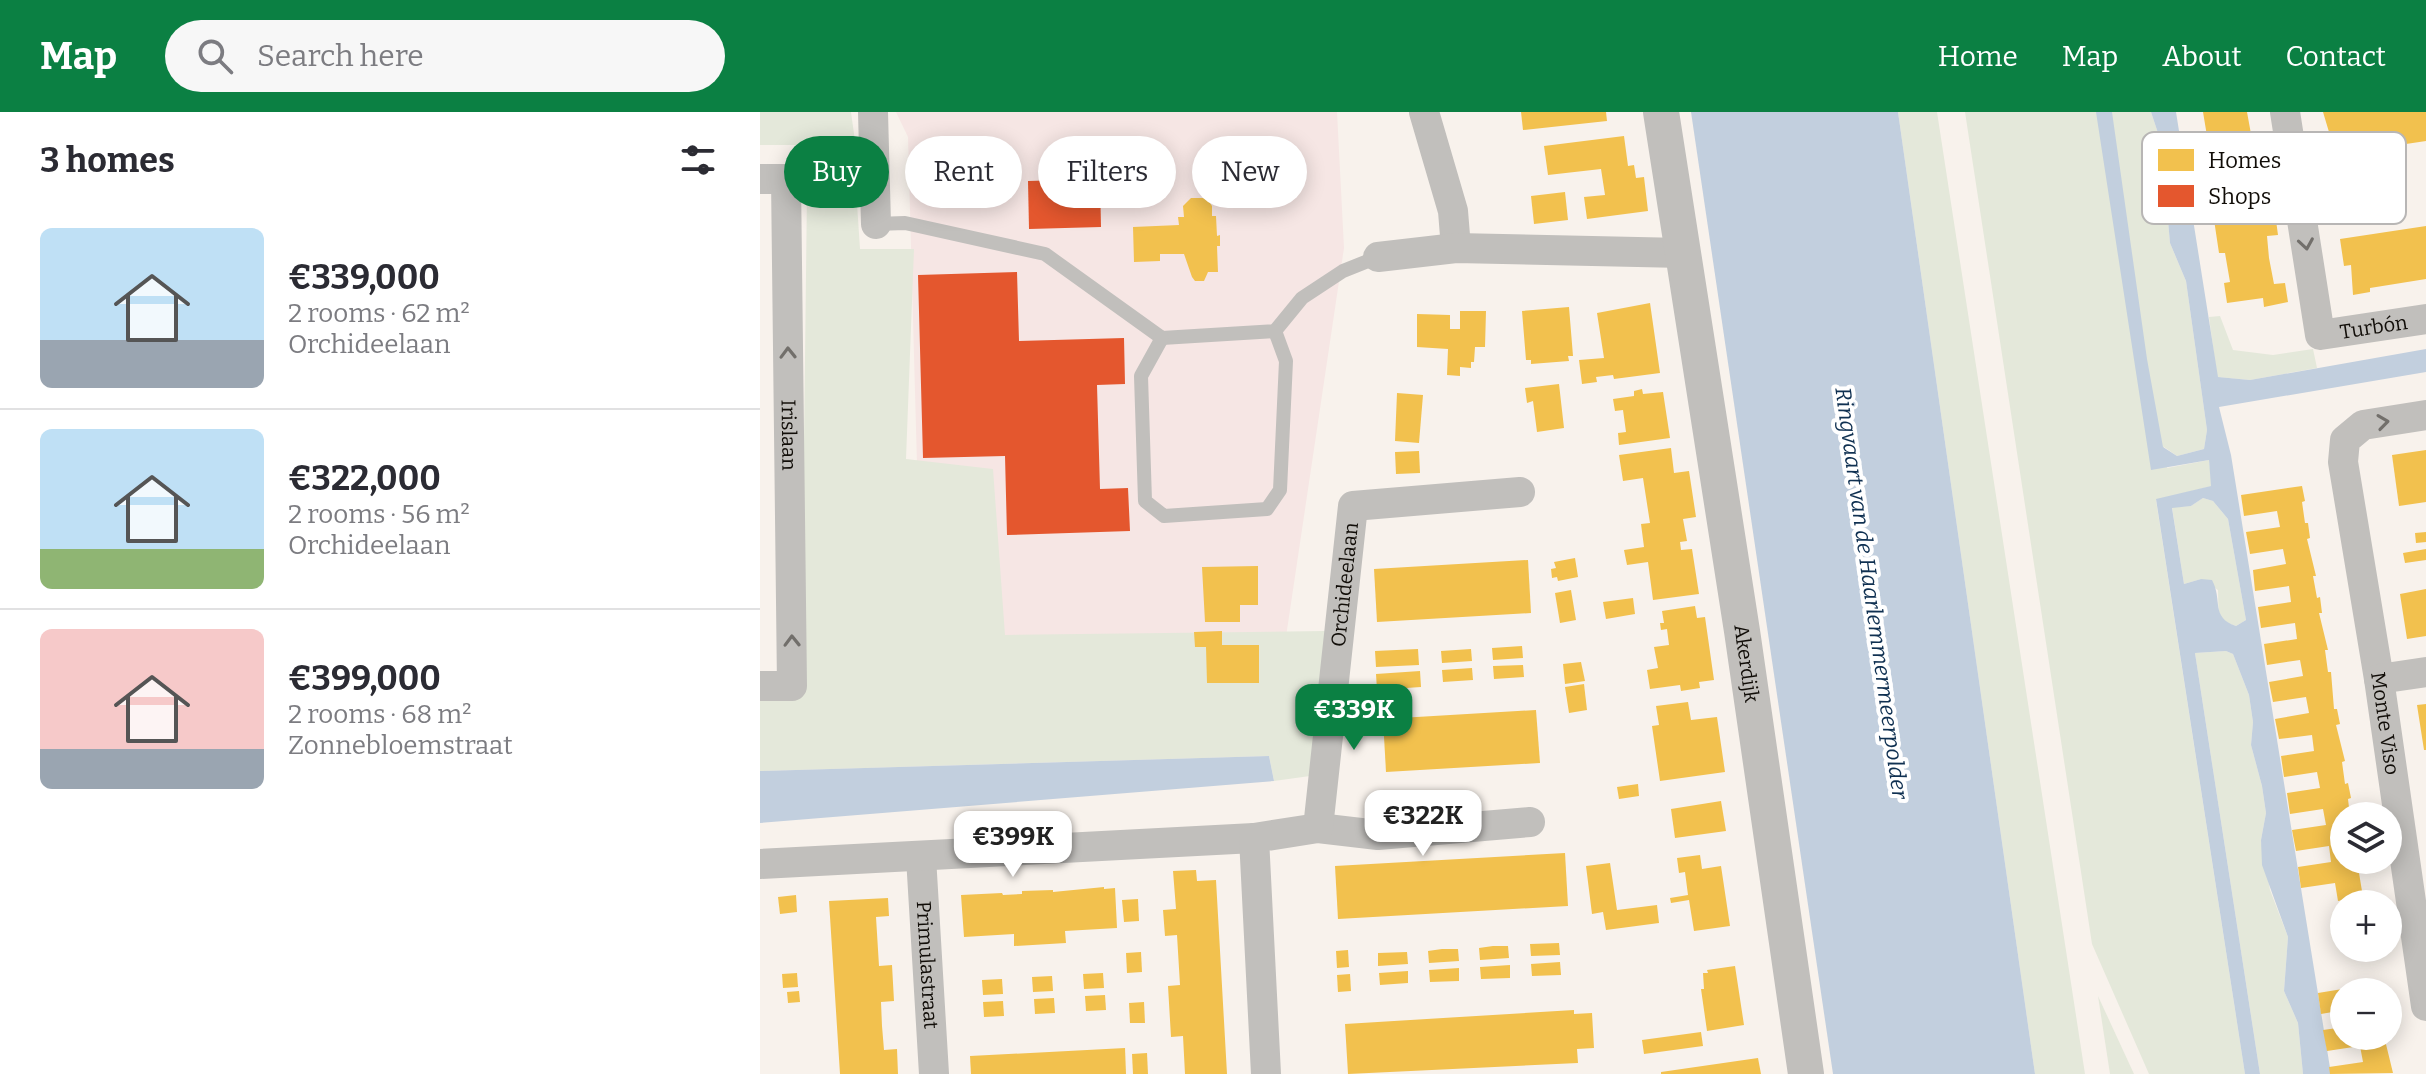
<!DOCTYPE html>
<html lang="en">
<head>
<meta charset="utf-8">
<style>
	body { margin:0; font-family:Bitter,serif; background:#f7f7f7; color:#2b2b33; height:100vh; display:flex; flex-direction:column; font-size:30px; white-space:nowrap }
	* { box-sizing:border-box; margin:0 }
	p { font-size:26px; color:#7c7c81 }
	.icon { flex:none; width:44px; height:44px; fill:none; stroke:currentColor; stroke-width:2; stroke-linecap:round; stroke-linejoin:round }
	.map { position:relative; flex:1; overflow:hidden }
	.sheet { display:flex; flex-direction:column; background:#fff; width:760px }
	.sheet>* { flex:none }
	.top-card { position:absolute; left:24px; top:24px; width:760px; height:72px; display:flex; gap:16px }
	.controls { position:absolute; left:1570px; top:690px; display:grid; gap:16px }
	.controls a { display:grid; place-items:center; width:72px; height:72px; border-radius:50%; background:#fff; box-shadow:0 4px 20px #0003; font-size:40px }
	.price { position:absolute; translate:-50% -68px; padding:0 18px; border-radius:16px; background:#fff; color:#222; font-size:26px; line-height:52px; filter:drop-shadow(0 2px 4px #0008) }
	.price::after { content:''; position:absolute; left:50%; top:48px; width:24px; height:18px; margin-left:-12px; background:inherit; clip-path:polygon(0 0,100% 0,50% 100%) }
	.price.current { background:#0b8043; color:#fff }
	ul { padding:0; list-style:none }
	li { display:flex; align-items:center; gap:24px; height:200px; padding:0 40px }
	li+li { border-top:2px solid #e1e1e2 }
	li span { display:grid; place-items:center; flex:none; width:224px; height:160px; border-radius:12px; color:#555 }
	li>.icon { margin-inline-start:auto }
	span .icon { width:96px; height:96px; fill:#fffc; stroke-width:1 }
	li b { font-size:34px }
	h2 { display:flex; justify-content:space-between; align-items:center; height:96px; padding:0 40px; font-size:34px }
	.chip { padding:0 28px; border-radius:36px; background:#fff; box-shadow:0 4px 20px #0003; font-size:28px; line-height:72px }
	.chip.current { background:#0b8043; color:#fff }
	header { display:flex; align-items:center; gap:48px; box-sizing:border-box; height:112px; padding:0 40px; background:#0b8043; color:#fff }
	header strong { font-size:38px }
	nav { display:flex; gap:44px; margin-inline-start:auto; font-size:28px }
	.search { width:560px; height:72px; background:#f7f7f7; display:flex; align-items:center; gap:20px; box-sizing:border-box; padding:0 28px; border-radius:44px; color:#7c7c81; font-size:30px }
	main { display:flex; flex:1; min-height:0 }
	.map>svg:first-child { display:block }
	.commercial { fill:#f6e6e4 }
	.green { fill:#e4e8da }
	.water { fill:#c2cfde; fill-rule:evenodd }
	.homes { fill:#f2c14e }
	.shops { fill:#e4572e }
	.lines { fill:none; stroke-linecap:round; stroke-linejoin:round }
	.service { stroke:#c1bfbc; stroke-width:14 }
	.minor { stroke:#c1bfbc; stroke-width:30 }
	.tertiary { stroke:#c1bfbc; stroke-width:36 }
	.oneway { stroke:#726f6b }
	.labels { text-anchor:middle; stroke-width:8; stroke-linejoin:round; paint-order:stroke }
	.street-label { font-size:20px; fill:#110d08; stroke:#fff }
	.water-label { font-size:22px; font-style:italic; fill:#0f3051; stroke:#fff }
	.key { fill:#fff; stroke:#b8b6b5; stroke-width:2 }
	.key-label { font-size:22px; fill:#110d08 }
</style>
</head>
<body>
<header>
<strong>Map</strong>
<div class="search"><svg class="icon" aria-label="search" viewBox="0 0 24 24"><circle cx="10" cy="10" r="6"/><path d="M15 15l6 6"/></svg>Search here</div>
<nav><a>Home</a><a>Map</a><a>About</a><a>Contact</a></nav>
</header>
<main>
<section class="sheet">
<h2>3 homes<svg class="icon" aria-label="filters" viewBox="0 0 24 24"><path d="M4 7h16M4 17h16"/><circle cx="9" cy="7" r="2"/><circle cx="15" cy="17" r="2"/></svg></h2>
<ul>
<li><span style="background:linear-gradient(#bfe0f5 70%,#9aa5b1 0)"><svg class="icon" aria-label="home" viewBox="0 0 24 24"><path d="M3 11l9-7 9 7M6 9v11h12V9"/></svg></span><div><b>€339,000</b><p>2 rooms · 62 m²</p><p>Orchideelaan</p></div></li>
<li><span style="background:linear-gradient(#bfe0f5 75%,#8fb573 0)"><svg class="icon" aria-label="home" viewBox="0 0 24 24"><path d="M3 11l9-7 9 7M6 9v11h12V9"/></svg></span><div><b>€322,000</b><p>2 rooms · 56 m²</p><p>Orchideelaan</p></div></li>
<li><span style="background:linear-gradient(#f6c9c9 75%,#9aa5b1 0)"><svg class="icon" aria-label="home" viewBox="0 0 24 24"><path d="M3 11l9-7 9 7M6 9v11h12V9"/></svg></span><div><b>€399,000</b><p>2 rooms · 68 m²</p><p>Zonnebloemstraat</p></div></li>
</ul>
</section>
<div class="map">
<svg width="1666" height="962" viewBox="0 0 1666 962">
	<rect width="100%" height="100%" fill="#f8f2ec"/>
	<polygon class="commercial" points="136,0 577,0 584,136 520,565 163,571 148,25"/>
	<g class="green">
		<polygon points="0,0 91,0 98,51 38,54 36,33 0,33"/>
		<polygon points="1138,0 1177,0 1325,962 1275,962"/>
		<polygon points="1205,0 1391,0 1401,30 1410,131 1426,169 1447,318 1444,337 1417,344 1404,335 1407,356 1449,348 1452,374 1396,388 1485,962 1389,962 1332,832"/>
		<polygon points="96,76 100,137 154,137 146,347 233,357 245,523 565,519 550,664 514,669 509,644 0,659 0,587 41,585 47,79"/>
		<polygon points="1460,204 1473,238 1513,243 1553,237 1557,256 1490,268 1457,265 1449,205"/>
		<path d="M1443,386L1453,389L1468,407L1486,508L1476,514C1455,507 1459,498 1458,478L1441,467L1424,472L1412,395L1431,394Z"/>
		<polygon points="1466,539 1473,542 1489,583 1493,610 1491,633 1502,674 1506,701 1501,728 1510,778 1528,825 1524,879 1538,911 1543,962 1500,962 1435,541"/>
		<polygon points="1338,884 1374,962 1350,962"/>
	</g>
	<g class="water">
		<polygon points="931,0 1138,0 1275,962 1073,962"/>
		<path d="M1336,0H1352L1387,247L1403,335L1417,344L1444,337L1447,318L1426,169L1410,131L1401,30L1391,0H1416L1458,265L1490,268L1666,237V260L1459,295L1471,343L1571,962H1543L1538,911L1524,879L1528,825L1502,753L1501,728L1506,701L1502,674L1491,633L1493,610L1489,583L1473,542L1466,539L1435,541L1500,962H1485L1396,387L1451,374L1449,348L1391,358ZM1443,386L1453,389L1468,407L1486,508L1476,514C1450,505 1463,488 1452,468L1441,467L1424,472L1412,396L1431,394Z"/>
		<polygon points="509,644 514,669 0,711 0,659"/>
	</g>
	<g class="homes">
		<polygon points="761,0 846,0 847,9 763,18"/>
		<polygon points="1443,0 1487,0 1493,33 1503,31 1507,53 1497,55 1498,76 1504,103 1515,101 1518,123 1507,124 1509,146 1514,172 1525,171 1528,190 1504,195 1503,186 1467,191 1464,171 1470,170 1465,141 1459,141 1453,101 1459,100 1454,71 1449,72 1445,51 1442,31 1448,30"/>
		<polygon points="1563,0 1666,0 1666,29 1566,44 1562,21 1569,20"/>
		<polygon points="864,24 868,54 874,53 876,66 884,65 888,99 827,107 824,85 845,83 841,57 788,63 784,34"/>
		<polygon points="805,80 808,108 774,112 771,84"/>
		<polygon points="431,86 443,86 448,88 452,94 452,104 456,104 457,124 460,123 460,134 457,134 458,160 448,160 444,169 435,169 432,165 424,142 400,142 400,149 374,150 373,115 419,113 418,105 424,105 423,94"/>
		<polygon points="1666,114 1666,167 1610,176 1610,180 1593,183 1591,153 1584,154 1580,127"/>
		<polygon points="890,191 900,261 854,267 853,263 836,265 837,270 822,272 819,248 844,246 837,201"/>
		<polygon points="809,195 813,244 808,244 809,249 771,252 771,248 766,248 762,199"/>
		<polygon points="700,199 726,199 725,235 715,235 714,250 711,250 711,256 700,255 700,264 687,263 688,237 657,235 657,202 690,203 690,217 700,217"/>
		<polygon points="799,272 804,316 777,320 773,289 767,291 765,276"/>
		<polygon points="882,277 883,282 903,280 910,326 859,333 858,321 866,320 863,298 855,299 853,287 874,284 874,279"/>
		<polygon points="637,281 663,283 659,331 635,329"/>
		<polygon points="911,336 914,361 929,359 936,405 923,407 927,429 920,430 921,438 932,437 939,482 893,488 888,450 867,453 864,438 884,435 881,412 890,411 883,366 863,369 859,343"/>
		<polygon points="1666,338 1666,390 1639,394 1632,343"/>
		<polygon points="659,339 660,361 636,362 635,340"/>
		<polygon points="1542,374 1545,389 1542,390 1545,411 1548,411 1550,426 1547,427 1556,464 1553,464 1557,486 1560,485 1562,501 1559,501 1568,538 1565,538 1568,560 1571,560 1574,597 1577,597 1580,612 1576,613 1585,649 1582,650 1585,672 1588,671 1591,686 1588,687 1590,704 1584,704 1584,748 1600,748 1602,761 1599,761 1603,785 1578,789 1575,771 1541,776 1538,755 1571,750 1569,734 1536,739 1532,718 1566,713 1563,697 1530,702 1527,681 1560,676 1557,660 1524,665 1521,644 1554,639 1552,623 1519,627 1515,607 1549,601 1546,585 1513,590 1509,570 1543,564 1540,548 1507,553 1504,532 1537,527 1535,511 1501,516 1498,495 1531,490 1529,474 1495,479 1493,458 1526,452 1523,437 1490,442 1486,420 1520,415 1517,399 1484,404 1481,383"/>
		<polygon points="1666,420 1666,430 1656,431 1655,421"/>
		<polygon points="1666,437 1666,448 1645,451 1643,441"/>
		<polygon points="815,446 818,465 798,469 797,465 792,466 791,457 796,456 794,450"/>
		<polygon points="768,448 771,501 617,510 614,457"/>
		<polygon points="498,454 498,493 480,493 480,510 445,510 442,455"/>
		<polygon points="1666,477 1666,524 1647,527 1640,482"/>
		<polygon points="811,478 816,508 800,511 795,481"/>
		<polygon points="873,486 875,502 846,507 843,490"/>
		<polygon points="935,494 937,506 945,505 954,568 939,570 940,576 921,579 920,573 890,577 887,558 898,556 894,535 909,533 907,517 901,518 900,511 904,511 902,499"/>
		<polygon points="462,519 462,533 499,533 499,571 447,571 446,535 435,535 434,520"/>
		<polygon points="762,534 763,546 733,548 732,536"/>
		<polygon points="658,537 659,553 616,555 615,539"/>
		<polygon points="711,537 712,549 682,551 681,539"/>
		<polygon points="821,550 825,569 805,572 803,552"/>
		<polygon points="763,553 764,565 734,567 733,554"/>
		<polygon points="712,556 713,568 683,570 682,558"/>
		<polygon points="660,559 661,575 617,578 616,562"/>
		<polygon points="824,572 827,598 809,601 805,575"/>
		<polygon points="928,590 931,608 957,605 965,660 900,669 892,614 899,613 896,594"/>
		<polygon points="1666,592 1666,638 1664,638 1657,593"/>
		<polygon points="776,598 780,651 626,660 623,607"/>
		<polygon points="878,672 879,684 859,687 857,675"/>
		<polygon points="961,689 966,719 915,726 911,697"/>
		<polygon points="805,741 808,794 578,807 575,754"/>
		<polygon points="940,743 942,757 961,754 970,814 934,819 929,788 911,791 910,786 928,783 925,760 919,761 917,746"/>
		<polygon points="850,751 857,798 897,793 899,811 846,818 843,800 832,802 826,754"/>
		<polygon points="436,758 437,769 456,768 467,962 425,962 423,924 411,925 408,874 420,873 417,823 405,824 403,798 416,797 413,759"/>
		<polygon points="344,775 344,777 355,776 357,816 305,819 306,831 254,834 254,822 204,825 201,783 242,781 243,783 262,782 262,779 293,778 293,780"/>
		<polygon points="36,783 37,800 20,802 18,785"/>
		<polygon points="128,786 129,804 116,805 119,854 132,853 134,889 121,890 122,914 124,938 137,937 138,962 80,962 69,789"/>
		<polygon points="378,787 379,809 364,810 362,788"/>
		<polygon points="799,831 800,843 771,844 770,832"/>
		<polygon points="733,834 748,834 749,846 720,848 719,836"/>
		<polygon points="682,837 698,837 699,849 669,851 668,839"/>
		<polygon points="588,838 589,855 577,856 576,839"/>
		<polygon points="381,840 382,860 367,861 366,841"/>
		<polygon points="647,840 648,852 618,854 618,841"/>
		<polygon points="800,850 801,863 772,864 771,852"/>
		<polygon points="750,853 750,866 721,867 720,855"/>
		<polygon points="975,854 984,913 947,919 941,877 944,877 943,861 948,861 947,858"/>
		<polygon points="699,856 699,869 670,870 669,858"/>
		<polygon points="648,859 648,871 620,873 619,861"/>
		<polygon points="37,861 38,875 23,876 22,862"/>
		<polygon points="343,861 344,876 324,877 323,862"/>
		<polygon points="590,862 591,879 578,880 577,863"/>
		<polygon points="292,864 293,879 273,880 272,865"/>
		<polygon points="242,867 243,882 223,883 222,868"/>
		<polygon points="1619,871 1621,880 1584,880 1584,898 1561,902 1558,881"/>
		<polygon points="39,879 40,890 28,891 27,880"/>
		<polygon points="345,883 346,898 326,899 325,884"/>
		<polygon points="294,886 295,901 275,902 274,887"/>
		<polygon points="243,889 244,904 224,905 223,890"/>
		<polygon points="384,890 385,911 370,911 369,891"/>
		<polygon points="814,898 814,902 832,901 834,936 817,937 818,951 588,962 585,912"/>
		<polygon points="1584,915 1584,924 1624,924 1633,961 1570,962 1569,955 1603,950 1600,934 1567,939 1563,918"/>
		<polygon points="941,920 943,934 884,942 882,928"/>
		<polygon points="365,936 366,962 211,962 210,944"/>
		<polygon points="387,941 388,962 373,962 372,942"/>
		<polygon points="998,946 1001,962 901,962 901,960"/>
	</g>
	<g class="shops">
		<polygon points="340,67 341,115 269,117 268,69"/>
		<polygon points="257,160 259,229 364,226 365,272 337,273 340,377 368,376 370,419 247,423 245,344 163,346 158,163"/>
	</g>
	<g class="lines">
		<g class="service">
			<polyline points="116,112 145,111 285,142 402,226 515,219 542,186 583,159 618,145"/>
			<polyline points="402,226 381,264 385,389 404,404 507,397 520,378 526,249 515,219"/>
		</g>
		<g class="minor">
			<polyline points="113,0 116,112"/>
			<polyline points="664,0 693,99 696,136"/>
			<path id="s1" d="M1525,0L1560,223L1666,207"/>
			<path id="s2" d="M0,67H26L32,574H0"/>
			<polyline points="618,145 696,136 923,141"/>
			<path id="s3" d="M1666,303L1603,313L1585,328L1583,350L1619,567L1666,894"/>
			<polyline points="1619,567 1666,560"/>
			<polyline points="558,716 618,723 770,710"/>
			<path id="s4" d="M161,745L174,962"/>
			<polyline points="0,752 494,726"/>
			<path id="s5" d="M506,962L494,726L558,716L593,394L760,380"/>
		</g>
		<path class="tertiary" id="s6" d="M901,0L982,519L1046,962"/>
	</g>
	<defs><path id="oneway-chevron" d="M-2-3.5L2.5 0L-2 3.5" fill="none" stroke-width="1.6" stroke-linecap="round" stroke-linejoin="round" transform="scale(2)"/></defs>
	<g class="oneway">
		<use href="#oneway-chevron" transform="translate(1546 132) rotate(81)"/>
		<use href="#oneway-chevron" transform="translate(28 241) rotate(-91)"/>
		<use href="#oneway-chevron" transform="translate(1623 310) rotate(-8)"/>
		<use href="#oneway-chevron" transform="translate(32 529) rotate(-91)"/>
	</g>
	<g class="labels">
		<g class="street-label">
			<text dy="7" stroke="none"><textPath href="#s1" startOffset="280">Turbón</textPath></text>
			<text dy="7" stroke="none"><textPath href="#s2" startOffset="282">Irislaan</textPath></text>
			<text dy="7" stroke="none"><textPath href="#s5" startOffset="546">Orchideelaan</textPath></text>
			<text dy="7" stroke="none"><textPath href="#s6" startOffset="558">Akerdijk</textPath></text>
			<text dy="7" stroke="none"><textPath href="#s3" startOffset="374">Monte Viso</textPath></text>
			<text dy="7" stroke="none"><textPath href="#s4" startOffset="108">Primulastraat</textPath></text>
		</g>
		<g class="water-label">
			<text transform="translate(1112 481) rotate(82)" y="8">Ringvaart van de Haarlemmermeerpolder</text>
		</g>
	</g>
	<rect x="1382" y="20" width="264" height="92" rx="12" class="key"/>
	<rect x="1398" y="37" width="36" height="22" fill="#f2c14e"/>
	<rect x="1398" y="73" width="36" height="22" fill="#e4572e"/>
	<g class="key-label">
		<text x="1448" y="56">Homes</text>
		<text x="1448" y="92">Shops</text>
	</g>
</svg>
<div class="controls">
<a><svg class="icon" aria-label="layers" viewBox="0 0 24 24"><path d="M12 4l9 5-9 5-9-5zM3 14l9 5 9-5"/></svg></a>
<a>+</a>
<a>−</a>
</div>
<b class="price current" style="left:594px;top:640px">€339K</b>
<b class="price" style="left:663px;top:746px">€322K</b>
<b class="price" style="left:253px;top:767px">€399K</b>
<div class="top-card">
<a class="chip current">Buy</a>
<a class="chip">Rent</a>
<a class="chip">Filters</a>
<a class="chip">New</a>
</div>
</div>
</main>
</body>
</html>
